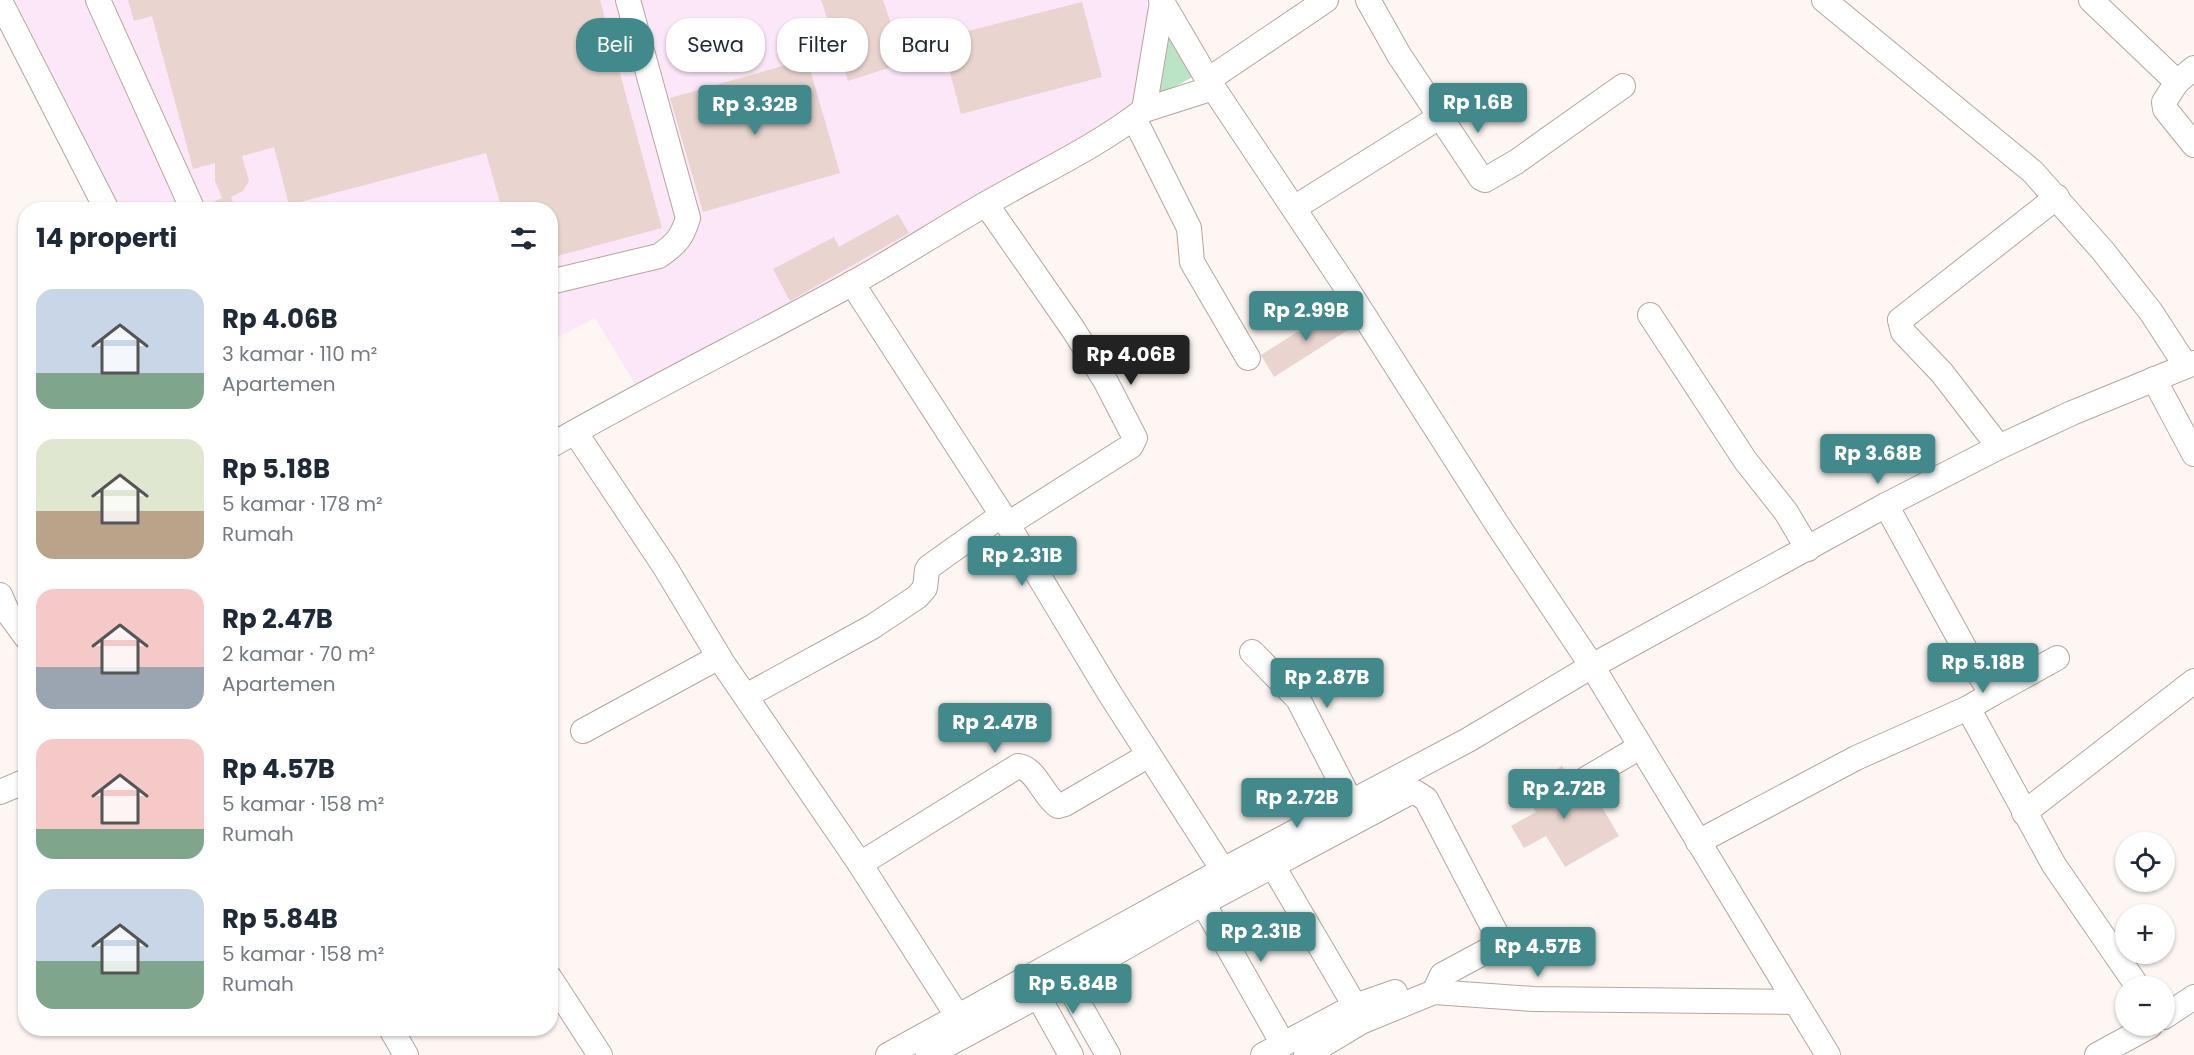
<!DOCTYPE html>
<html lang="id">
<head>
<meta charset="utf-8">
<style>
	body { margin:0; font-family:Poppins,sans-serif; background:#f6f6f7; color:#1f2937; height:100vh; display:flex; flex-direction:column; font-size:22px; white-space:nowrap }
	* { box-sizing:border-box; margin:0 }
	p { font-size:20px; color:#747a83 }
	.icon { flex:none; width:33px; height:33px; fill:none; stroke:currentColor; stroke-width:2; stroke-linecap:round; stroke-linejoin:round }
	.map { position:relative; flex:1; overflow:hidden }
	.panel { position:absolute; left:18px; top:202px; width:540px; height:834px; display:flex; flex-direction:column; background:#fff; border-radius:24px; box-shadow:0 2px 4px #0004 }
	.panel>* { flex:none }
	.top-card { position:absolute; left:576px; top:18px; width:570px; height:54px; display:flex; gap:12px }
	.fabs { position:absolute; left:2115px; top:832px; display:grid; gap:12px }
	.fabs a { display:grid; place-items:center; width:60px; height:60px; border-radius:50%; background:#fff; box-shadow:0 2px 4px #0004; font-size:30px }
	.price { position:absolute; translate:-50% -51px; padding:0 14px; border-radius:6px; background:#41898a; color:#fff; font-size:20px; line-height:39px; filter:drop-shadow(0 2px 3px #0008) }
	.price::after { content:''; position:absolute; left:50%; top:36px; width:18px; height:14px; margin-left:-9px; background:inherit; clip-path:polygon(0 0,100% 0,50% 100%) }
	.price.active { background:#222; color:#fff }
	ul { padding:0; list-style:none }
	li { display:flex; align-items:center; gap:18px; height:150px; padding:0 18px }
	li span { display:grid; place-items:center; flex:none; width:168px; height:120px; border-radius:18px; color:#555 }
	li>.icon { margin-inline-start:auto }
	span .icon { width:72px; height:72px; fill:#fffc; stroke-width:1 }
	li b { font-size:26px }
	h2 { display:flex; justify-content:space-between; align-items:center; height:72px; padding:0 18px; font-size:26px }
	.tag { padding:0 21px; border-radius:24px; background:#fff; box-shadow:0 2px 4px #0004; font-size:21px; line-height:54px }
	.tag.active { background:#41898a; color:#fff }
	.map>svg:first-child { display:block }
	.industrial { fill:#fbe7f7 }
	.green { fill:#bae4c5 }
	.building { fill:#e9d4cf }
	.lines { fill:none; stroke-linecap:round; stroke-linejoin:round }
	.minor-casing { stroke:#b6a69c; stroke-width:26 }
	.minor { stroke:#fff; stroke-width:24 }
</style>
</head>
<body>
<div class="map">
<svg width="2194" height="1055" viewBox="0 0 2194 1055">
	<rect width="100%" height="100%" fill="#fef6f2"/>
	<polygon class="industrial" points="15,0 1147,0 1150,52 1140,106 1105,129 638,389 595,318 551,341 550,210 119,210"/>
	<polygon class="green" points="1166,22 1198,74 1158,96"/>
	<g class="building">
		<polygon points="128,0 600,0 662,228 550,258 550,210 502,210 486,153 289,205 274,147 242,156 249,181 243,191 231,197 236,210 207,210 206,205 222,198 215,181 215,163 193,169 152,16 134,21"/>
		<polygon points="821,0 883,0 904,63 848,81"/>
		<polygon points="1082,2 1102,77 961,114 941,38"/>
		<polygon points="807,59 840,173 703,212 670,98"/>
		<polygon points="898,214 909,233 790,301 773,269 834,237 839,247"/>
		<polygon points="1337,307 1351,328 1274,377 1261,355"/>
		<polygon points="1562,766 1567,774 1562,779 1560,786 1562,794 1567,798 1574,800 1581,798 1583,802 1595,795 1619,836 1565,867 1546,836 1524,848 1511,826 1536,812 1523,789"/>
	</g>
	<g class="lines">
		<g class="minor-casing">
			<g id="minor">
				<polyline points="98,0 193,210"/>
				<polyline points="1161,0 1208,80 1342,281 1497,524 1592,666 1828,1055"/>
				<polyline points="1368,0 1399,55 1481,178 1485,180 1516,162 1623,86"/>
				<polyline points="1824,0 2033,172 2103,251 2151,312 2186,366"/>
				<polyline points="2091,0 2177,82 2164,102 2165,109 2194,145"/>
				<polyline points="0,1 107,210"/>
				<polyline points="1208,80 1326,0"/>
				<polyline points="2177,82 2194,68"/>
				<polyline points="1144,110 1213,88"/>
				<polyline points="1134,118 1189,228 1192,262 1248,358"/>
				<polyline points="986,204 1073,329 1106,382 1135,438 1131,446 1008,524"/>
				<polyline points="1294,208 1441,116"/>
				<path d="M550,282L659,256C676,244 682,238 688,218L628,0"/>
				<polyline points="852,283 1002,515 1110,694 1223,870"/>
				<polyline points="1650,315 1745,460 1786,512 1808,549"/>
				<polyline points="2154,379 2194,454"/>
				<polyline points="575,432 665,567 722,662 860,864 958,1017"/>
				<path d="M550,446C649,389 751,339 851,284C896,259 939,231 984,205C1037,174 1095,148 1144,110L1162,2"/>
				<polyline points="1999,447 1942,373 1903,332 1900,320 2057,197"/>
				<polyline points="1886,505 1976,669 1992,694 1968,708"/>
				<polyline points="0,595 7,611 26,637"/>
				<polyline points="1252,652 1298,699 1351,802"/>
				<polyline points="1992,694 2057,658"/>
				<polyline points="746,696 872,627 917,597 925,588 927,570 929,567 1002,515"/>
				<polyline points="583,731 719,657"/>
				<polyline points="1574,786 1640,747"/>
				<polyline points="0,792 26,781"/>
				<polyline points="2024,813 2194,681"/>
				<polyline points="1698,842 1856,758 1968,708 2054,865 2138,987"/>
				<path d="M860,864L1018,766C1036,768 1043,796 1058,806L1065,804L1149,755"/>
				<polyline points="1273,866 1355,1006 1395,992"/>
				<polyline points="1203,903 1283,1044"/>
				<polyline points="550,978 600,1055"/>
				<polyline points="1066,981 1108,1055"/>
				<polyline points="1038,996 1071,1055"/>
				<polyline points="2164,1017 2194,997"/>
				<polyline points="391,1029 406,1055"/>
				<polyline points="888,1055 1223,870 1468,740 1592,666 1886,505 1999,447 2072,413 2194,363"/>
				<polyline points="928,1055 1066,981 1203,903 1407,794 1415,792 1426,799 1498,937 1494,947 1442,975 1434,992"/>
				<polyline points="1263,1055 1355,1006"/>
				<polyline points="1306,1055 1361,1022 1434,992 1533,999 1795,1002"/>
				<polyline points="2097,1055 2150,1026"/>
			</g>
		</g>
		<use href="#minor" class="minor"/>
	</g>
</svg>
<div class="fabs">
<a><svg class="icon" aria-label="locate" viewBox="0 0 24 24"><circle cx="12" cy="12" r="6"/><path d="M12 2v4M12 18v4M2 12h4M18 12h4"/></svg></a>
<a>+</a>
<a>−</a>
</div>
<b class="price" style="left:1478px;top:134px">Rp 1.6B</b>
<b class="price" style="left:755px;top:136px">Rp 3.32B</b>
<b class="price" style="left:1306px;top:342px">Rp 2.99B</b>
<b class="price active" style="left:1131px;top:386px">Rp 4.06B</b>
<b class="price" style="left:1878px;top:485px">Rp 3.68B</b>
<b class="price" style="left:1022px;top:587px">Rp 2.31B</b>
<b class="price" style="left:1983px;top:694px">Rp 5.18B</b>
<b class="price" style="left:1327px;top:709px">Rp 2.87B</b>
<b class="price" style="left:995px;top:754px">Rp 2.47B</b>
<b class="price" style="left:1564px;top:820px">Rp 2.72B</b>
<b class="price" style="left:1297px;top:829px">Rp 2.72B</b>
<b class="price" style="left:1261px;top:963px">Rp 2.31B</b>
<b class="price" style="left:1538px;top:978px">Rp 4.57B</b>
<b class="price" style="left:1073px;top:1015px">Rp 5.84B</b>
<div class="top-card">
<a class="tag active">Beli</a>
<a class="tag">Sewa</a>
<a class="tag">Filter</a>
<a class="tag">Baru</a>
</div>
<section class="panel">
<h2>14 properti<svg class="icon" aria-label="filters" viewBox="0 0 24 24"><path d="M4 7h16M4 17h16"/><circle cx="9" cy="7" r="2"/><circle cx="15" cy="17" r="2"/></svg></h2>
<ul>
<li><span style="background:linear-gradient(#c9d6e8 70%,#7fa58c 0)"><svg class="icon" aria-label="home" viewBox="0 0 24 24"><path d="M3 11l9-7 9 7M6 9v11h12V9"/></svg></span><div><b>Rp 4.06B</b><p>3 kamar · 110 m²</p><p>Apartemen</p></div></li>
<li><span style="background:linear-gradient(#dfe7d0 60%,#b9a48a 0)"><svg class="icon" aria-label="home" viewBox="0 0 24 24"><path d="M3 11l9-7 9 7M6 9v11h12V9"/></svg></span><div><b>Rp 5.18B</b><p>5 kamar · 178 m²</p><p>Rumah</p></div></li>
<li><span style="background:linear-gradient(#f6c9c9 65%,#9aa5b1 0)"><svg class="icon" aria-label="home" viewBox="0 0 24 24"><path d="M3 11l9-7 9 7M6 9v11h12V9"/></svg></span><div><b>Rp 2.47B</b><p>2 kamar · 70 m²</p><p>Apartemen</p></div></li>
<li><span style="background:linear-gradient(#f6c9c9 75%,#7fa58c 0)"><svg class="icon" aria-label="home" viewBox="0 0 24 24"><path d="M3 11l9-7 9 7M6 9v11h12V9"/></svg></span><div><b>Rp 4.57B</b><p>5 kamar · 158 m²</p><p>Rumah</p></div></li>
<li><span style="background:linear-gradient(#c9d6e8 60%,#7fa58c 0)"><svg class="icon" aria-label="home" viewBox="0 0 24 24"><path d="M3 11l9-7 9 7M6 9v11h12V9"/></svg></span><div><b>Rp 5.84B</b><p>5 kamar · 158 m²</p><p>Rumah</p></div></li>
</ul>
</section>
</div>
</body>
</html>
